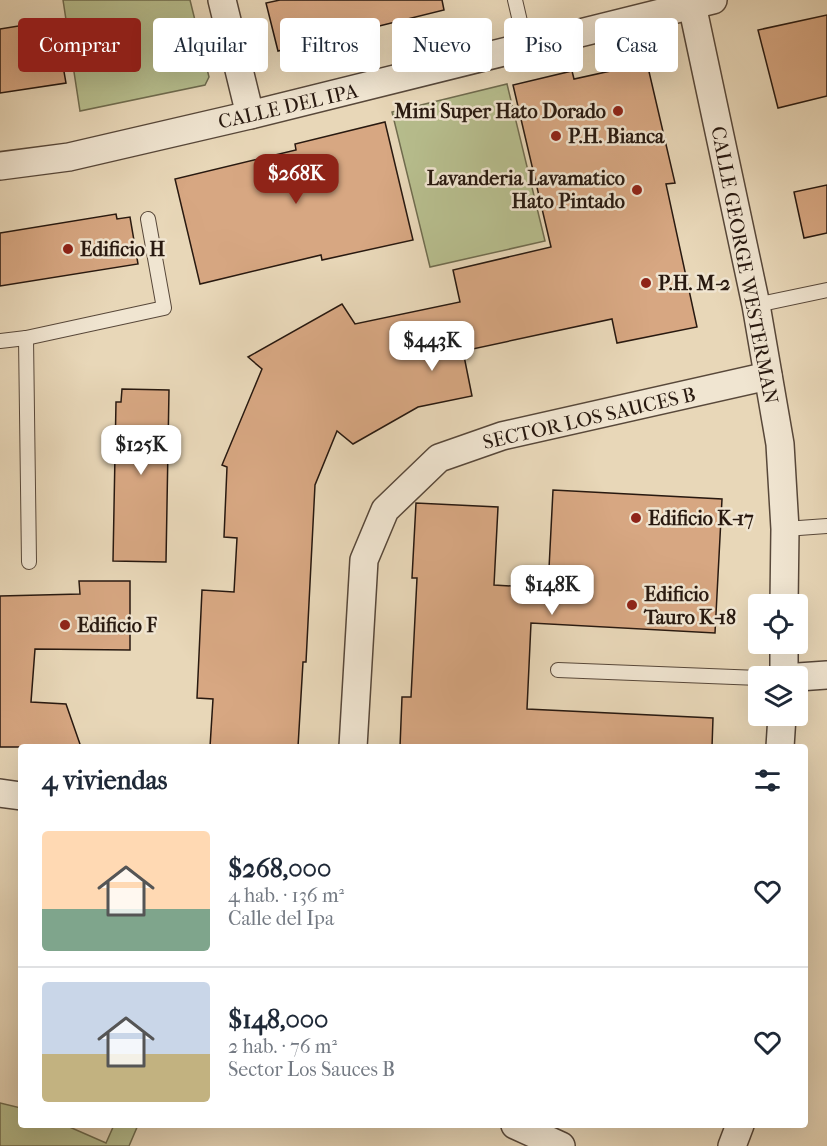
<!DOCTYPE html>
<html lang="es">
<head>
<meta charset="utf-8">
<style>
	body { margin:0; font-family:"IM FELL French Canon",serif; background:#f6f6f7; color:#1f2937; height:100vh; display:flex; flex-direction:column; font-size:22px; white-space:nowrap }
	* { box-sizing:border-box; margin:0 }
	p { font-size:20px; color:#747a83 }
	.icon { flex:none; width:33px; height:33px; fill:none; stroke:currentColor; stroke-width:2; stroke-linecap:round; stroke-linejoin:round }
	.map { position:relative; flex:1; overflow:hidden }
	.sheet { position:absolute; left:18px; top:744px; width:790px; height:384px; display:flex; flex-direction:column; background:#fff; border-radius:6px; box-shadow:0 6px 24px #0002 }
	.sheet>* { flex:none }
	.banner { position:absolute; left:18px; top:18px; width:792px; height:54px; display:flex; gap:12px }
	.tools { position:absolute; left:748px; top:594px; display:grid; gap:12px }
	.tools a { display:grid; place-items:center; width:60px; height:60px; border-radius:6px; background:#fff; box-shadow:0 6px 24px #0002; font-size:30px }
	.price { position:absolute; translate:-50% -51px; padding:0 14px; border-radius:12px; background:#fff; color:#222; font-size:20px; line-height:39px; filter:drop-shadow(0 2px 3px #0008) }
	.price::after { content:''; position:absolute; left:50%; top:36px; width:18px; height:14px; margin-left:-9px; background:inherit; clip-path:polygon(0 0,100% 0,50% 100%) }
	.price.current { background:#8f2418; color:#fff }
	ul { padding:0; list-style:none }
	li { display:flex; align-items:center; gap:18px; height:150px; padding:0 24px }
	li+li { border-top:2px solid #e0e1e3 }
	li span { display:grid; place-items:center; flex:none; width:168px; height:120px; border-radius:6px; color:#555 }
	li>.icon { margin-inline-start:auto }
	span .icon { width:72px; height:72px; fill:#fffc; stroke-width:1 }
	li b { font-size:26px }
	h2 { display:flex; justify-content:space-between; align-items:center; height:72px; padding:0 24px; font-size:26px }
	.tag { padding:0 21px; border-radius:6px; background:#fff; box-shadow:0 6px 24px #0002; font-size:21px; line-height:54px }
	.tag.current { background:#8f2418; color:#fff }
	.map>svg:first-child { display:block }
	.green { fill:#b7be8e; stroke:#706c4f; stroke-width:1.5 }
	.building { fill:#d7a782; stroke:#281910; stroke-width:1.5 }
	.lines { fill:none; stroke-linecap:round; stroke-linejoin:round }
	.lane-casing { stroke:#58483a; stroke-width:16 }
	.street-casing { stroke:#58483a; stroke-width:30 }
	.lane { stroke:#f0e5d1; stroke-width:14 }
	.street { stroke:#f0e5d1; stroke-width:27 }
	.poi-dot { fill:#8f2418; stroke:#f0e5d1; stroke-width:2 }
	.labels { text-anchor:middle; stroke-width:5; stroke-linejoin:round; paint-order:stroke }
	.street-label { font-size:20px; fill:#281910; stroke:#f0e5d1 }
	.poi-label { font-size:20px; font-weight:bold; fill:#281910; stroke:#f0e5d1; text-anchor:start }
</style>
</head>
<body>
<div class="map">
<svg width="827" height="1146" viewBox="0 0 827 1146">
	<rect width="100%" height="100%" fill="#e8d7b8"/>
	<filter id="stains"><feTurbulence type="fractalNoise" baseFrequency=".00333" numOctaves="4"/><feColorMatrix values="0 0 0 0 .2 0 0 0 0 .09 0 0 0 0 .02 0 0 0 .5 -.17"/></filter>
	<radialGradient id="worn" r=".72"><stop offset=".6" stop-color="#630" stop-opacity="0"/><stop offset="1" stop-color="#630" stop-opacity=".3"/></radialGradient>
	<g class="green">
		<polygon points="63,0 190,0 209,77 205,85 80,111"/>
		<polygon points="507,84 545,241 430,267 392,112"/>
		<polygon points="0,1103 21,1108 21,1125 65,1125 106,1143 114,1125 138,1125 129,1146 0,1146"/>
	</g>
	<g class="building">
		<polygon points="280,0 442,0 444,10 278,51 266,3"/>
		<polygon points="827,15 827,96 778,108 758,30"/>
		<polygon points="55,20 66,83 0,93 0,29"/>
		<polygon points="647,63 675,183 666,184 697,327 617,343 612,319 463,351 472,396 418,407 353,444 337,431 315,485 306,662 303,662 298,747 210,747 213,699 197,698 202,590 234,592 237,538 224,537 227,467 222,465 262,369 248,357 342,304 355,324 460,302 453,270 551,247 513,85 572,71 574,79"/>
		<polygon points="385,122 413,240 322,260 321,255 200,284 175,179 296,150 295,144"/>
		<polygon points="827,185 827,233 804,238 794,192"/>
		<polygon points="116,214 117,219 130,217 138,264 0,286 0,233"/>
		<polygon points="122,389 169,390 166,562 113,561 116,402 121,402"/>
		<polygon points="553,490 722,499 715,633 531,623 527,709 713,718 712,747 400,747 402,697 411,697 417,578 412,578 416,503 498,507 494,585 548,588"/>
		<polygon points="79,581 130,581 130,650 35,649 31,702 66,704 81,747 0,747 0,596 80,594"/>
	</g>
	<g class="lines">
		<g class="lane-casing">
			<g id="lane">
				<polyline points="515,0 526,47"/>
				<polyline points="756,305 827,290"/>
				<polyline points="26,338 29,562"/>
				<polyline points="0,341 26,338 164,308 148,219"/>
				<polyline points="785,529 827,526"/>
				<polyline points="558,670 759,678"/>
			</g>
		</g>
		<g class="street-casing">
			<g id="street">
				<polyline points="222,0 250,115"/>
				<polyline points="691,0 756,305 780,444 785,529 784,604"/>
				<polyline points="0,166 69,157 250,115 713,0"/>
				<polyline points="784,676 784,644"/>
				<polyline points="798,677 827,675"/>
				<polyline points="353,747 364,560 385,510 439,458 502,436 768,376"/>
				<polyline points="780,747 782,716"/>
				<polyline points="0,793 21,796"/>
				<polyline points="515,1125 561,1146"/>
				<polyline points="732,1146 740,1125"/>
			</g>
		</g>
		<use href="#lane" class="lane"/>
		<use href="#street" class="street"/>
	</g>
	<g class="poi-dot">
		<circle cx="618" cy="111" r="6"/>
		<circle cx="556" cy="136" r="6"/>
		<circle cx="637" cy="190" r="6"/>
		<circle cx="68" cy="249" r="6"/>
		<circle cx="646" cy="283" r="6"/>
		<circle cx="636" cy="518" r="6"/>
		<circle cx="632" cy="605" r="6"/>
		<circle cx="65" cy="625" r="6"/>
	</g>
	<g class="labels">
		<g class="street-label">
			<text transform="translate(288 106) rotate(-13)" y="7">CALLE DEL IPA</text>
			<text transform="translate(745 265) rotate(79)" y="7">CALLE GEORGE WESTERMAN</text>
			<text transform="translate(589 418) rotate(-13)" y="7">SECTOR LOS SAUCES B</text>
		</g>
		<g class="poi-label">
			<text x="606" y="118" text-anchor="end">Mini Super Hato Dorado</text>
			<text x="568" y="143">P.H. Bianca</text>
			<text x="625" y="185" text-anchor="end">Lavanderia Lavamatico<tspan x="625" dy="23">Hato Pintado</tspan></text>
			<text x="80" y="256">Edificio H</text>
			<text x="658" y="290">P.H. M-2</text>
			<text x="648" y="525">Edificio K-17</text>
			<text x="644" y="601">Edificio<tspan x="644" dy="23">Tauro K-18</tspan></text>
			<text x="77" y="632">Edificio F</text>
		</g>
	</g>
	<rect width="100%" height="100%" filter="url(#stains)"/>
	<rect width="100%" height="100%" fill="url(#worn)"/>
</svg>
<div class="tools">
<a><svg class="icon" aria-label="locate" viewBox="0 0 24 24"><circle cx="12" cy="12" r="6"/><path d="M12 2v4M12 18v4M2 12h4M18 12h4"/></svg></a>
<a><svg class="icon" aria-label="layers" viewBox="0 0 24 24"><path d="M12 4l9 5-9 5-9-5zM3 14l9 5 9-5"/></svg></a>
</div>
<b class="price current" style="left:296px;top:205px">$268K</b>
<b class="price" style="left:432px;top:372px">$443K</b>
<b class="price" style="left:141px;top:476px">$125K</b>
<b class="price" style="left:552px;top:616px">$148K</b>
<div class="banner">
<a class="tag current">Comprar</a>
<a class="tag">Alquilar</a>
<a class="tag">Filtros</a>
<a class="tag">Nuevo</a>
<a class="tag">Piso</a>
<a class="tag">Casa</a>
</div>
<section class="sheet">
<h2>4 viviendas<svg class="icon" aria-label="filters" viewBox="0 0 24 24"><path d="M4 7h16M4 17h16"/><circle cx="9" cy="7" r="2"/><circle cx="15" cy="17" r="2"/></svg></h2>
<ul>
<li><span style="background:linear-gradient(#ffd9b3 65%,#7fa58c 0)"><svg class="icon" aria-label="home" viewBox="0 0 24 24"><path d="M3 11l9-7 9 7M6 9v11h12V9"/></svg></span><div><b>$268,000</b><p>4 hab. · 136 m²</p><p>Calle del Ipa</p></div><svg class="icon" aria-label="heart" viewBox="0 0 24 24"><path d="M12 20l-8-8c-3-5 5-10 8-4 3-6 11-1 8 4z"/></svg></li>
<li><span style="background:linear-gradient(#c9d6e8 60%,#c2b280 0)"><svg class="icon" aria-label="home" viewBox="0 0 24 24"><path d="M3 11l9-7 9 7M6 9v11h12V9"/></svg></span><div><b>$148,000</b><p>2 hab. · 76 m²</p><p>Sector Los Sauces B</p></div><svg class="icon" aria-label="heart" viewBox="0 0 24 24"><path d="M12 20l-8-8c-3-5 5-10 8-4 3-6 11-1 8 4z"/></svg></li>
</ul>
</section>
</div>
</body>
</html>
